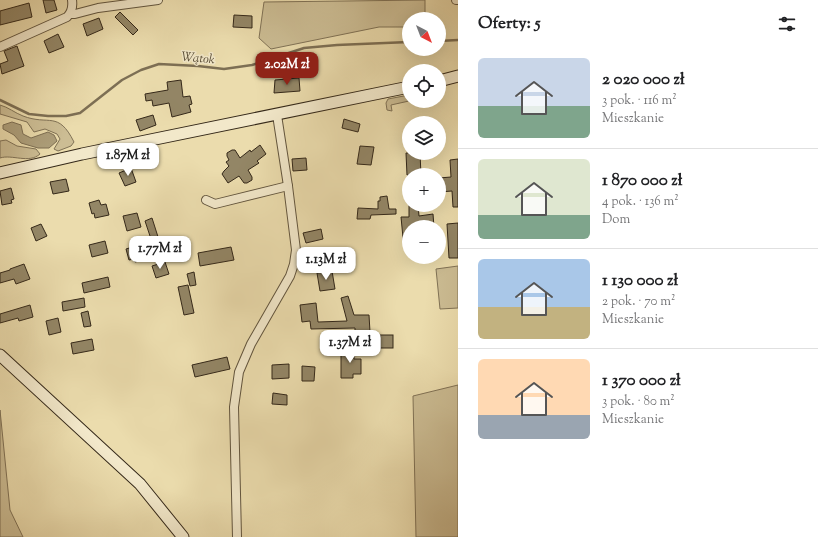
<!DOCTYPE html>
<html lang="pl">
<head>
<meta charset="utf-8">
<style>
	body { margin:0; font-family:"Sorts Mill Goudy",serif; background:#f6f6f6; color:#202124; height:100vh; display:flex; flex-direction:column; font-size:15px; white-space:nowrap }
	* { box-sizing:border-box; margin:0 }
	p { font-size:13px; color:#757577 }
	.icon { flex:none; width:22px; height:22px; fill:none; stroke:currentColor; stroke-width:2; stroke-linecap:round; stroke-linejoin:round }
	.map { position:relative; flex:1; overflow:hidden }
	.sheet { display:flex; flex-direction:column; background:#fff; width:360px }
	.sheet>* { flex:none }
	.needle { width:26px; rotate:138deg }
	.fabs { position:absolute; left:402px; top:12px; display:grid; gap:8px }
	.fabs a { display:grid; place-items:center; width:44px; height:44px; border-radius:50%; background:#fff; box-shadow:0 4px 16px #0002; font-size:20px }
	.price { position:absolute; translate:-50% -34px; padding:0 9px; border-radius:8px; background:#fff; color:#222; font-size:13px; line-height:26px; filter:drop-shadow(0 1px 2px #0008) }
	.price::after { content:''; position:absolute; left:50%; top:24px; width:12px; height:9px; margin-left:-6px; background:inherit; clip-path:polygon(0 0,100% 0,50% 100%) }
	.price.selected { background:#8f2418; color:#fff }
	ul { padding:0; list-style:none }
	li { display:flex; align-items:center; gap:12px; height:100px; padding:0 20px }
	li+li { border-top:1px solid #e0e0e0 }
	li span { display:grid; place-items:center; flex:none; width:112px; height:80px; border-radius:6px; color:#555 }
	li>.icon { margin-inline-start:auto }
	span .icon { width:48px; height:48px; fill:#fffc; stroke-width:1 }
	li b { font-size:17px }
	h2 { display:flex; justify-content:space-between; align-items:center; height:48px; padding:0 20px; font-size:17px }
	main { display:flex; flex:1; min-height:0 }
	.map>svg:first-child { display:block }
	.green { fill:#ccbd94; stroke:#807256 }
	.water { fill:#ad9f7b; stroke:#7d6f54 }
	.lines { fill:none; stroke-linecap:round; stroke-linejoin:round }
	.stream { stroke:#7d6f54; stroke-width:2.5 }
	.building { fill:#938666; stroke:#342819 }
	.street-casing { stroke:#62553e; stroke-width:10 }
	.secondary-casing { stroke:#342819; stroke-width:13 }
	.street { stroke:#f2e8ca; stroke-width:8 }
	.secondary { stroke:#f2e8ca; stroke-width:11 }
	.labels { text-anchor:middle; stroke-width:3; stroke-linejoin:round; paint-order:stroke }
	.water-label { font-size:13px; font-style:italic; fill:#584c36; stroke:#f2e8ca }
</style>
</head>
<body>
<main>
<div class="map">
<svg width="458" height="537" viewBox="0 0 458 537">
	<rect width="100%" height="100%" fill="#ebdcad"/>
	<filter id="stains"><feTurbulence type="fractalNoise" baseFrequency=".005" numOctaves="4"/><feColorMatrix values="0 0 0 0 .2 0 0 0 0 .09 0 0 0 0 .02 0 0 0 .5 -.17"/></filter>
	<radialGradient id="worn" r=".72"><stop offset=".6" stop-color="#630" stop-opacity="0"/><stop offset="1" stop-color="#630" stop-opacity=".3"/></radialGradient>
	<g class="green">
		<polygon points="425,0 425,18 409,19 409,27 379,27 271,49 259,38 264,2"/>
		<polygon points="409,95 409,101 391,105 392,111 387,110 386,103 388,99"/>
		<path d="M0,105C8,107 15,113 23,116C49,126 58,110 74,142L71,146L58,151L54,149L60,139L57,134L45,129L34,132L27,122L0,114Z"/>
		<path d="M6,140L17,146L36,149L40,154C29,164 12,154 0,158V141Z"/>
		<polygon points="458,266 458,308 440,309 436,269"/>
		<polygon points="458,385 458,537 416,537 413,396"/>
		<polygon points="0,410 10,510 23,537 0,537"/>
	</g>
	<polygon class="water" points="12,122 21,125 23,134 31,138 48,132 54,135 57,141 49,148 38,148 21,143 14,135 3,129 3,125"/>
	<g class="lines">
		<g class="stream">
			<polyline points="439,41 458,40"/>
			<polyline points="0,100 29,114 48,116 66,116 80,113 122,80 141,70 159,64 198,66 224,69 252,65 304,48 337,45 409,42"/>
		</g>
	</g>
	<g class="building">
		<polygon points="43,0 54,0 57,10 46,13"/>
		<polygon points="29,3 32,17 0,25 0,11"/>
		<polygon points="120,12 138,30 133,35 115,17"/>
		<polygon points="234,15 252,16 252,28 233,27"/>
		<polygon points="99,18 103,29 87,36 83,24"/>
		<polygon points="58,34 64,47 49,53 44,41"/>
		<polygon points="17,46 24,66 2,74 0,64 8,61 4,51"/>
		<polygon points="299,78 300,91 274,93 275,80"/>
		<polygon points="181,80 183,97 190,96 192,104 189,105 191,112 172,117 169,103 153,106 152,100 146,101 145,94 168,90 167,82"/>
		<polygon points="153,115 156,125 140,131 136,120"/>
		<polygon points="344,119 360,124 358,132 342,128"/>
		<polygon points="260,145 266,154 257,161 259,163 248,170 252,177 252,180 247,183 244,183 239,176 228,183 222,174 224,171 229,166 226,162 229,160 227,156 227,153 232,150 235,150 240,158 250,150 251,152"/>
		<polygon points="360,146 374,147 371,165 357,164"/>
		<polygon points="406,153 420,153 421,175 407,175"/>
		<polygon points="306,158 307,170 293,171 292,159"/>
		<polygon points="458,159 458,207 453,207 452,191 439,192 439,178 451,177 450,160"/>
		<polygon points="131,168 136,182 125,186 119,173"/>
		<polygon points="66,179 69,191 53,194 50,182"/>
		<polygon points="11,188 14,199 11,200 12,203 2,205 0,191"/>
		<polygon points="387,196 389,209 396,209 396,214 371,215 370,219 357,219 358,208 378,209 378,201 380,201 380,197"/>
		<polygon points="99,200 101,205 106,204 109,215 95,218 94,213 92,214 89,203"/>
		<polygon points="409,205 418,205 419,216 433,214 434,227 409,227 409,248 404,248 401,217 409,217"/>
		<polygon points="137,213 141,227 127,231 123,216"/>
		<polygon points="152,218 159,240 152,242 145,221"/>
		<polygon points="458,223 458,258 449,258 447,224"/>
		<polygon points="41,224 47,236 36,241 31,228"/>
		<polygon points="321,229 323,239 306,243 303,233"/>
		<polygon points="105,241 108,253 92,257 89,245"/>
		<polygon points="139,245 143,260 135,262 134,259 129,260 126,249"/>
		<polygon points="231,247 234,260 200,266 198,253"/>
		<polygon points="165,262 169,274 156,278 152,266"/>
		<polygon points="24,264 30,279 16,284 14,279 0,283 0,273 10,270 10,269"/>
		<polygon points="332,271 335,289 320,291 317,273"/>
		<polygon points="194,272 196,285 190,286 187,274"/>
		<polygon points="108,277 110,287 84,293 82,283"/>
		<polygon points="188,285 194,313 184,315 178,287"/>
		<polygon points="348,296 354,315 369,315 370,332 355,332 355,328 311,329 310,321 302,322 300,305 316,303 318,322 347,321 341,298"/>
		<polygon points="84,298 85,307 63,311 62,302"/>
		<polygon points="30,305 33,317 19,321 18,318 0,323 0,314"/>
		<polygon points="88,311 91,326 84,327 81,313"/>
		<polygon points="58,318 61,332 49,335 46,321"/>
		<rect x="380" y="335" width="13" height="13"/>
		<polygon points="92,339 94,350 73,354 71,343"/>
		<polygon points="341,348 354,348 354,359 361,359 361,374 353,374 353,378 341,378"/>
		<polygon points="227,357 230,369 195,377 192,365"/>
		<polygon points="289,364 289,378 272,379 272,365"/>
		<polygon points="302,366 315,367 314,381 302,381"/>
		<polygon points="273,393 287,395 287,405 272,404"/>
	</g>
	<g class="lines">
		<g class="street-casing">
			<g id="street">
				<polyline points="456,0 458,0"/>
				<polyline points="71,14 75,14 98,8 158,0"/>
				<path d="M0,47L67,17C72,12 73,7 72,0"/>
				<polyline points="206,200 215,204 288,186"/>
				<polyline points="237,537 234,407 239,372 251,344 290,276 294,264 296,250 288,186 277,115"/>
			</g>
		</g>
		<g class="secondary-casing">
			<g id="secondary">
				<polyline points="439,81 458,76"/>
				<polyline points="0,173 82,154 409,87"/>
				<polyline points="0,355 140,484 183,537"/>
			</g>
		</g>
		<use href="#street" class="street"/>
		<use href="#secondary" class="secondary"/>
	</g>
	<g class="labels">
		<g class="water-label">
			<text transform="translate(198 57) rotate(5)" y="5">Wątok</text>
		</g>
	</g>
	<rect width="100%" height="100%" filter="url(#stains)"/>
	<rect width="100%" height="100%" fill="url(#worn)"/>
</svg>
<div class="fabs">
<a><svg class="needle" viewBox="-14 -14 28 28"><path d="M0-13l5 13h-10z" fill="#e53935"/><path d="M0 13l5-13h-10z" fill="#757577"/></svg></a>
<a><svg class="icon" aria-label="locate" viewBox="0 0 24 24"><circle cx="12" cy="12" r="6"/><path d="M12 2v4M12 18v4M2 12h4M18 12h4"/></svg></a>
<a><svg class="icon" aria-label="layers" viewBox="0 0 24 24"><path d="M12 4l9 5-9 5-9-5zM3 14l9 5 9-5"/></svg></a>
<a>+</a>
<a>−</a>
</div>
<b class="price selected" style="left:287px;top:86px">2.02M zł</b>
<b class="price" style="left:128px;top:177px">1.87M zł</b>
<b class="price" style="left:160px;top:270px">1.77M zł</b>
<b class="price" style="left:326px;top:281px">1.13M zł</b>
<b class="price" style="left:350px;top:364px">1.37M zł</b>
</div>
<section class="sheet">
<h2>Oferty: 5<svg class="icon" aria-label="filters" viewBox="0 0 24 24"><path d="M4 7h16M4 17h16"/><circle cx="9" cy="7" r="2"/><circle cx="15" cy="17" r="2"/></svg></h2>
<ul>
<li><span style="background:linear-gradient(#c9d6e8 60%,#7fa58c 0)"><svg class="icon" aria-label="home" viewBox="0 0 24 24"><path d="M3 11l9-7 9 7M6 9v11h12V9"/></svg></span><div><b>2 020 000 zł</b><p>3 pok. · 116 m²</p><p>Mieszkanie</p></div></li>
<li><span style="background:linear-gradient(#dfe7d0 70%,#7fa58c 0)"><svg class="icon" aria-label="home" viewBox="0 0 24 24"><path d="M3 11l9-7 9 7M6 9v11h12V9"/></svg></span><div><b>1 870 000 zł</b><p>4 pok. · 136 m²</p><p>Dom</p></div></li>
<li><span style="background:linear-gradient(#a9c7e8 60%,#c2b280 0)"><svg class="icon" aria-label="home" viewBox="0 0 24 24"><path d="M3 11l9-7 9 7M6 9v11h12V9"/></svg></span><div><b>1 130 000 zł</b><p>2 pok. · 70 m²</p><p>Mieszkanie</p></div></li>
<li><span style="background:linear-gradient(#ffd9b3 70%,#9aa5b1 0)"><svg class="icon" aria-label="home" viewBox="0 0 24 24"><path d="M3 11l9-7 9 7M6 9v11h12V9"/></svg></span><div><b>1 370 000 zł</b><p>3 pok. · 80 m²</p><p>Mieszkanie</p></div></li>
</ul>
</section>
</main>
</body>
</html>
